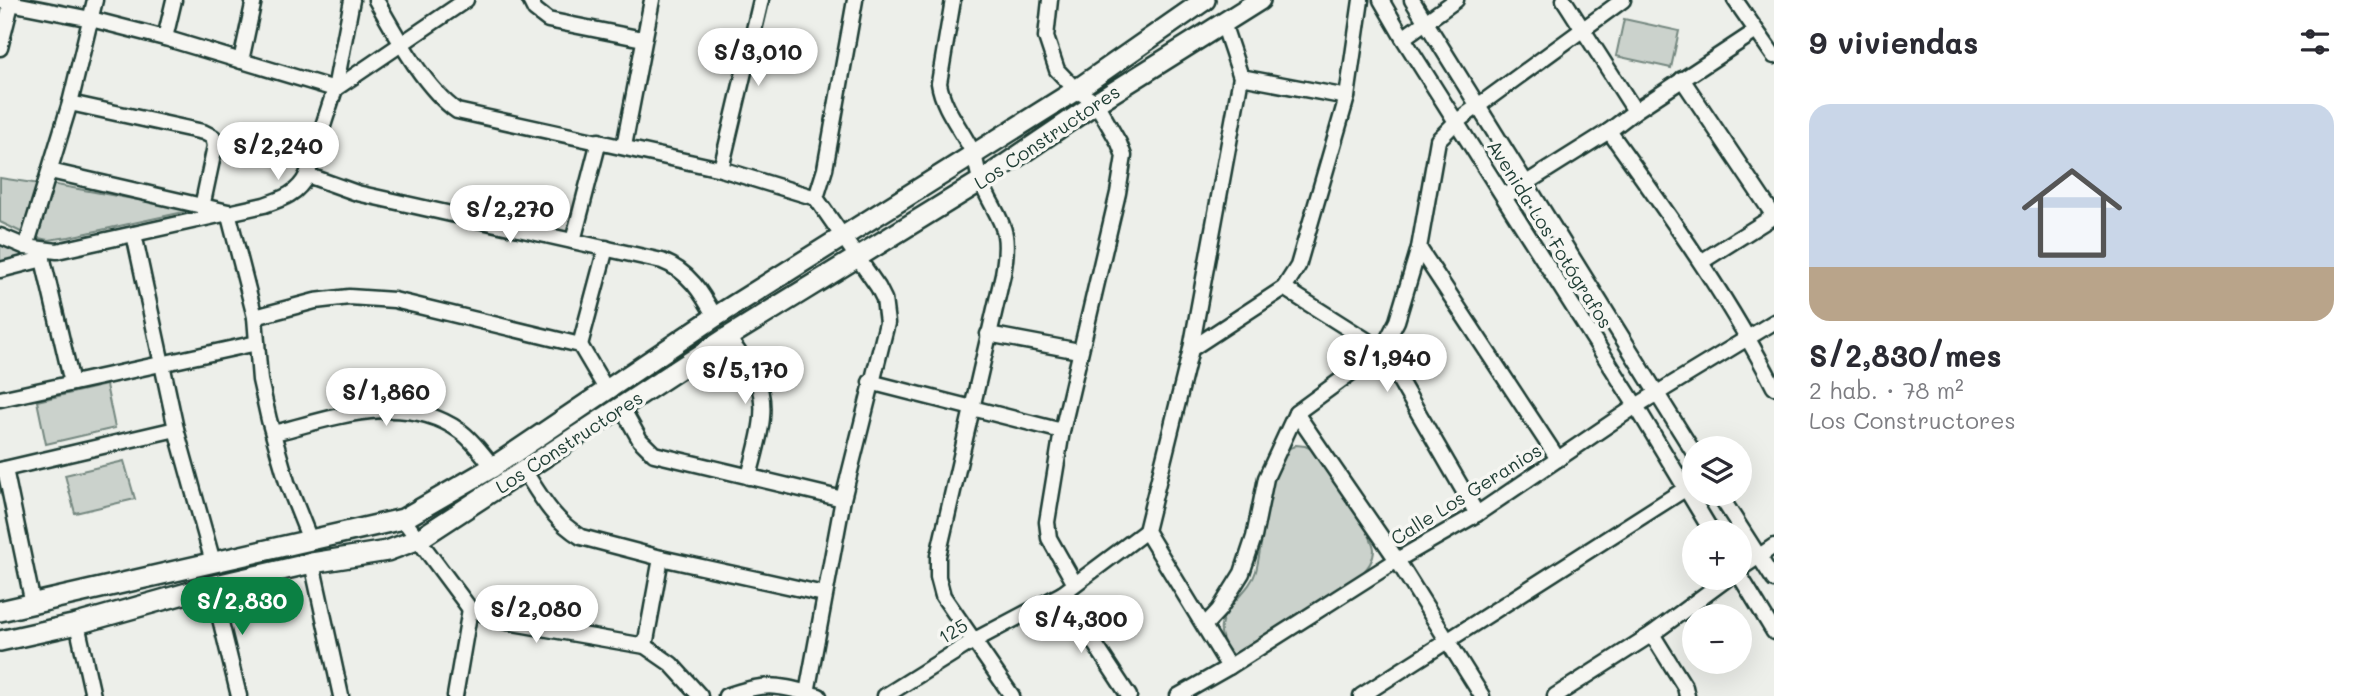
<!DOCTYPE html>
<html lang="es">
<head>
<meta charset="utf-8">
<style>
	body { margin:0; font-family:Mali,sans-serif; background:#f7f7f7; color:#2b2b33; height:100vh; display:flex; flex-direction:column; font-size:26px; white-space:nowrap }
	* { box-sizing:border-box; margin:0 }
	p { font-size:23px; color:#7c7c81 }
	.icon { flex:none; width:38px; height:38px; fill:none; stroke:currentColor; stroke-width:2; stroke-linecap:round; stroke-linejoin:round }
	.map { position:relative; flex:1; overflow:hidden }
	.details { display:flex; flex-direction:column; background:#fff; width:595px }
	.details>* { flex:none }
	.buttons { position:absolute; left:1682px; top:436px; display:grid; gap:14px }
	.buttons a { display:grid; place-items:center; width:70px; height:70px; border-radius:50%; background:#fff; box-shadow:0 7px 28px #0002; font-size:35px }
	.price { position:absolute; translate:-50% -60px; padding:0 16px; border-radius:24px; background:#fff; color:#222; font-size:23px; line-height:46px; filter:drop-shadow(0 2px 4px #0008) }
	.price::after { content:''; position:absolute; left:50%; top:42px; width:21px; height:16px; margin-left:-10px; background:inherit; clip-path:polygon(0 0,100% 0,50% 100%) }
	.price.on { background:#0b8043; color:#fff }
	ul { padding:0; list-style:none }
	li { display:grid; align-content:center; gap:14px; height:371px; padding:0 35px }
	li span { display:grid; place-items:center; height:217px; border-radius:21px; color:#555 }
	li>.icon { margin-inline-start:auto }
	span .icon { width:126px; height:126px; fill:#fffc; stroke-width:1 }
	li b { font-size:30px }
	h2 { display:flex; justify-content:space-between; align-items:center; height:84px; padding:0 35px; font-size:30px }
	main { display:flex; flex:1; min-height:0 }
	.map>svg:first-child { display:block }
	.green { fill:#cbd2cc; stroke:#758880; stroke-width:2 }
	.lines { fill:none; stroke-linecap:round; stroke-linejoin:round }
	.minor-casing { stroke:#1f3d34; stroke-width:19 }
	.major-casing { stroke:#1f3d34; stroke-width:24 }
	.minor { stroke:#f6f6f2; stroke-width:14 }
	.major { stroke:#f6f6f2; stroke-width:19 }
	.labels { text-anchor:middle; stroke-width:7; stroke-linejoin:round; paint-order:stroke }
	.street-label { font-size:19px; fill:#1f3d34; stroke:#f6f6f2 }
</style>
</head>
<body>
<main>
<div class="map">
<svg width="1774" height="696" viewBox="0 0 1774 696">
	<rect width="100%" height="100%" fill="#edefea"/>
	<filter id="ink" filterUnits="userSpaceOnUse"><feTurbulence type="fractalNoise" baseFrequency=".0143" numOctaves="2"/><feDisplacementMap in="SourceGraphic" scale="14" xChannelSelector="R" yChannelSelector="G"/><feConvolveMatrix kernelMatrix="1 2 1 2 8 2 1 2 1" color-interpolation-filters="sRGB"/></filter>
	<g filter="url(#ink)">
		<g class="green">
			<polygon points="1624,19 1679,31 1671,68 1616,56"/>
			<polygon points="0,178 40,184 23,233 0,222"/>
			<polygon points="51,184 193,210 69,237 48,240 34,237"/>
			<polygon points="0,243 36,256 0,267"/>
			<polygon points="106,385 115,428 46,444 37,401"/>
			<path d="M1296,445L1305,446L1314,450C1325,468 1374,533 1374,550C1374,560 1368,567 1362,574L1236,656L1232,655C1227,647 1219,637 1221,626C1225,604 1250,592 1256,571C1263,546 1268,465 1286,449C1287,449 1296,446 1296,445Z"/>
			<polygon points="124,461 135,499 75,513 65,475"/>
		</g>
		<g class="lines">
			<g class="minor-casing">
				<g id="minor">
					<path d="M376,0C396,35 424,88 457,111L721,169L816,198"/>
					<polyline points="530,0 535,10 548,20 643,39"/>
					<path d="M953,0L939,83C943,109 961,128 972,151C977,161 977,172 981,182C999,223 1012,224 1003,274L938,556V577L943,596L1012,696"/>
					<polyline points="1050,0 1046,37 1057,70 1076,90 1096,103 1119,143 1124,156 1118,193 1062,431 1047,522 1049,538 1075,584"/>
					<polyline points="1381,0 1403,38 1636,406 1712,532"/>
					<polyline points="1412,0 1694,453"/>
					<polyline points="1564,0 1635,111"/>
					<polyline points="1735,0 1774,56"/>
					<polyline points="0,1 91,19 165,38 335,89 352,0"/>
					<polyline points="165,38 174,0"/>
					<polyline points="1403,38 1456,0"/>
					<polyline points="0,48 12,0"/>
					<polyline points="241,61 254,0"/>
					<polyline points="1241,77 1347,97"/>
					<polyline points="1682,79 1774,216"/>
					<polyline points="70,103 203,132 213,137 215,146 202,207"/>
					<path d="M1609,131C1668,214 1728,296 1774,387"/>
					<polyline points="624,146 652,0"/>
					<polyline points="721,169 761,0"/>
					<polyline points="50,171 228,212 255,317 260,380 269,420 287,482 310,540"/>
					<path d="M307,175L357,193L662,261C689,271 702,293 715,317"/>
					<polyline points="1504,197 1609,131 1635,111 1756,31"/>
					<polyline points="134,234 176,429 213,562"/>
					<path d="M0,236L26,247L57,251L264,205C282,199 298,194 307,175L335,89L466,0"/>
					<polyline points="573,241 599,141"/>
					<polyline points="26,247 70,103 95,0"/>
					<polyline points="1419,248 1558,459"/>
					<polyline points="41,251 72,383"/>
					<polyline points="1701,262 1774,216"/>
					<polyline points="0,270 43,259"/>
					<polyline points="1284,288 1382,350 1477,514"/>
					<polyline points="255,317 315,301 349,297 394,300 580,345 606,389"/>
					<polyline points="988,334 1079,351"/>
					<path d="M728,337C737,351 748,364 756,379C771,408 756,447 749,477"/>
					<polyline points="580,345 606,248"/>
					<polyline points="1191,349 1241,77 1223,23"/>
					<polyline points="870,382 1062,431"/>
					<polyline points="0,399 257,343"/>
					<polyline points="622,408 640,440 654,454 843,499"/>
					<polyline points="1296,413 1397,560 1482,696"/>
					<path d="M274,433C333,418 404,391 460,431C473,440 483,455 493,467"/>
					<polyline points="5,469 33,604"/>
					<polyline points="0,470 176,429"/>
					<path d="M525,472C541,497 554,521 581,537L661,558L824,594"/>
					<polyline points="1719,494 1774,580"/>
					<polyline points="403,519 470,609 507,622 645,646 671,664 700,696"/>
					<polyline points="312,563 341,696"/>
					<polyline points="1740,569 1774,546"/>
					<polyline points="1740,576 1774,632"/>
					<polyline points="212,586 239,696"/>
					<polyline points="1062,594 1129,696"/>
					<polyline points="77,624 93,696"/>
					<polyline points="1205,625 1219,610 1242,573 1254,537 1266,478 1296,413 1382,350 1397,321 1419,248 1438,140 1456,122 1623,0"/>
					<polyline points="1652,634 1685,687 1687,696"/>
					<polyline points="645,646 661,558"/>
					<polyline points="1229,667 1146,531 1191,349 1284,288 1298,266 1347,97 1361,0"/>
					<polyline points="807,693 843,499 887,323 884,299 878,287 816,198 825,169 855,0"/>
					<polyline points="455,696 470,609"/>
					<path d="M726,696C769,681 776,685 819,696"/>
					<polyline points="885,696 973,641 1062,594 1146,531"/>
					<polyline points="1178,696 1229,667 1397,560 1477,514 1636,406 1774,322"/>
					<polyline points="1361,696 1685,489"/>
					<polyline points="1555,696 1652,634 1728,578"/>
				</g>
			</g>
			<g class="major-casing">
				<g id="major">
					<polyline points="0,611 403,519 493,467 715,317 1076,90 1205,0"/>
					<polyline points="0,641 77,624 212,586 312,563 387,551 419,539 728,337 981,181 1096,103 1260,0"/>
				</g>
			</g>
			<use href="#minor" class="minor"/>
			<use href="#major" class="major"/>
		</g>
	</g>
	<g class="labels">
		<g class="street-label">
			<text transform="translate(1047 137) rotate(-34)" y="7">Los Constructores</text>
			<text transform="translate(1550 234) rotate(58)" y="7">Avenida Los Fotógrafos</text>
			<text transform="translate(569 442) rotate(-33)" y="7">Los Constructores</text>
			<text transform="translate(1466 494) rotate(-32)" y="7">Calle Los Geranios</text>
			<text transform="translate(953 631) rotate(-31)" y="7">125</text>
		</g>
	</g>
</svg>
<div class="buttons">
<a><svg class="icon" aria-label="layers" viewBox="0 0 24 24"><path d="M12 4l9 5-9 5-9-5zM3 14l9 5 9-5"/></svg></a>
<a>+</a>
<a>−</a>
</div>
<b class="price" style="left:758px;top:88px">S/3,010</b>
<b class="price" style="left:278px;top:182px">S/2,240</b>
<b class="price" style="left:510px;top:245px">S/2,270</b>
<b class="price" style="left:1387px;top:394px">S/1,940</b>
<b class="price" style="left:745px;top:406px">S/5,170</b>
<b class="price" style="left:386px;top:428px">S/1,860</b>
<b class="price on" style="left:242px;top:637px">S/2,830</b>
<b class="price" style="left:536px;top:645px">S/2,080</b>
<b class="price" style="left:1081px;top:655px">S/4,300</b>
</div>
<section class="details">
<h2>9 viviendas<svg class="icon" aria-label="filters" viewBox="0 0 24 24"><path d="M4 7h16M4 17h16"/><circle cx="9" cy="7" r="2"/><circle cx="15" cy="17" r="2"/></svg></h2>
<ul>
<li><span style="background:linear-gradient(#c9d6e8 75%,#b9a48a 0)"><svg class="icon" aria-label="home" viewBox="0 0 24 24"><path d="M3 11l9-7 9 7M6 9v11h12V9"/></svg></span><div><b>S/2,830/mes</b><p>2 hab. · 78 m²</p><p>Los Constructores</p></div></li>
</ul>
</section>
</main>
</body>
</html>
